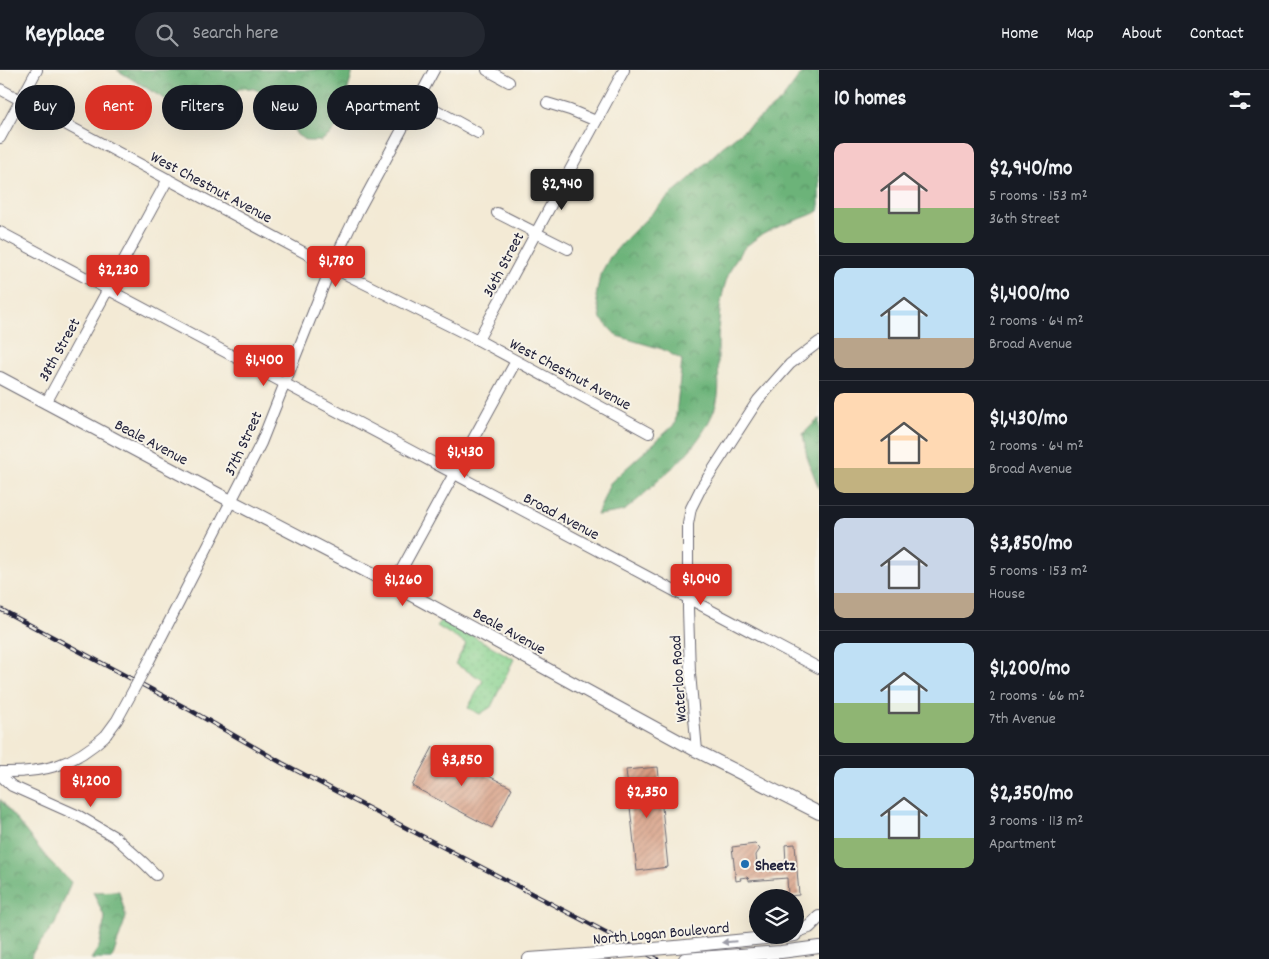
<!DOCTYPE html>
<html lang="en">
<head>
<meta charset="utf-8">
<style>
	body { margin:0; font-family:Dekko,sans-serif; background:#242831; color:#f1f3f6; height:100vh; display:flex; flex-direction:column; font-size:19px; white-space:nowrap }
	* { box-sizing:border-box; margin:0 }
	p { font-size:16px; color:#9ea1a6 }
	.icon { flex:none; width:28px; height:28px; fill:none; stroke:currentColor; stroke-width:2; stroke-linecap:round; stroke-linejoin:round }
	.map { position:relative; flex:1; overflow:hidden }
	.sheet { display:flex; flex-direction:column; background:#171b24; width:450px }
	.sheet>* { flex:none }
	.top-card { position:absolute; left:15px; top:15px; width:475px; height:45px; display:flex; gap:10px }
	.fabs { position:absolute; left:749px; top:819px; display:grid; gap:10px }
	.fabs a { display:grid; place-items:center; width:55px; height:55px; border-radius:50%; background:#171b24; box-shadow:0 5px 20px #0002; font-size:25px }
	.price { position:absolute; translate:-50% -42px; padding:0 11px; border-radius:5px; background:#d93025; color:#fff; font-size:16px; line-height:32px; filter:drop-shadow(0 1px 2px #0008) }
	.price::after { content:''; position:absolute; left:50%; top:30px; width:15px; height:11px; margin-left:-8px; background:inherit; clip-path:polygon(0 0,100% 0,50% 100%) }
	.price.current { background:#222; color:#fff }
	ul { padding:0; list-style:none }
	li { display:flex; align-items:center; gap:15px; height:125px; padding:0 15px }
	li+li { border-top:1px solid #363941 }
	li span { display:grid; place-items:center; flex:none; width:140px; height:100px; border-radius:10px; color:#555 }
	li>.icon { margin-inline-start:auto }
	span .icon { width:60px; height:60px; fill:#fffc; stroke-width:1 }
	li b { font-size:21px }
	h2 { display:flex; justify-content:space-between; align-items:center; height:60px; padding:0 15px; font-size:21px }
	.tag { padding:0 18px; border-radius:22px; background:#171b24; box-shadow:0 5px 20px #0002; font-size:18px; line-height:45px }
	.tag.current { background:#d93025; color:#fff }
	header { display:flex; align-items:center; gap:30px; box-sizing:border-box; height:70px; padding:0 25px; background:#171b24; border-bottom:1px solid #363941 }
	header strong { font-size:24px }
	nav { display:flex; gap:28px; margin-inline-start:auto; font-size:18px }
	.search { width:350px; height:45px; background:#242831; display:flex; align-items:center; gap:12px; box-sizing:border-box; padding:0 18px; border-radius:28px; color:#9ea1a6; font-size:19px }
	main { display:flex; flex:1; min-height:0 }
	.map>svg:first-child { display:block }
	.grass { fill:url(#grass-dots); stroke:#547a64 }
	.forest { fill:url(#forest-crowns); stroke:#476a5a }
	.building { fill:url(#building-hatch) }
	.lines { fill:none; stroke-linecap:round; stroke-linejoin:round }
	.minor-casing { stroke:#6b6871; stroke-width:12 }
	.major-casing { stroke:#6b6871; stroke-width:14 }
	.minor { stroke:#fff; stroke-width:10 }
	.major { stroke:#fff; stroke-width:12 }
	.rail-casing { stroke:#22223b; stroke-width:4.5 }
	.rail { stroke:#f7f3e8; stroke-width:2.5; stroke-dasharray:8; stroke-linecap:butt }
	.minor-bridge-casing { stroke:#6b6871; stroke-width:12; stroke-linecap:butt }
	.major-bridge-casing { stroke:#6b6871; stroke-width:14; stroke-linecap:butt }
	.minor-bridge { stroke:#fff; stroke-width:10 }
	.major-bridge { stroke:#fff; stroke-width:12 }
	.oneway { fill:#9c9ca7 }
	.poi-dot { fill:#1f6fb2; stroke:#f7f3e8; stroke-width:2 }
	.labels { text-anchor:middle; stroke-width:4; stroke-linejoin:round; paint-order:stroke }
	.street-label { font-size:16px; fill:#22223b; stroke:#f7f3e8 }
	.poi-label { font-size:16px; font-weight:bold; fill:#22223b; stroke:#f7f3e8; text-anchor:start }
</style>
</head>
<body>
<header>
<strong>Keyplace</strong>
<div class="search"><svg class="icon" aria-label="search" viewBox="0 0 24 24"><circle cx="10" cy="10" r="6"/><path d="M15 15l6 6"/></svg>Search here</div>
<nav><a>Home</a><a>Map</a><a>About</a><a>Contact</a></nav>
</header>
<main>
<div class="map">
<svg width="819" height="889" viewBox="0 0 819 889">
	<defs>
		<pattern id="grass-dots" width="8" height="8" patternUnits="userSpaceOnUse" patternTransform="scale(1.25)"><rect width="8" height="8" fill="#86d18e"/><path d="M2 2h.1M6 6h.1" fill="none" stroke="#73b37b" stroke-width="1.8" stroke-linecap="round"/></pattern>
		<pattern id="forest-crowns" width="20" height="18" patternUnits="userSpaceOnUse" patternTransform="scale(1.25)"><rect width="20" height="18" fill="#6cb379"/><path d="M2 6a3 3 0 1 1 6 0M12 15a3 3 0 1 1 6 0" fill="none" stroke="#589164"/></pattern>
		<pattern id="building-hatch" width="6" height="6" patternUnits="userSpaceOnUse" patternTransform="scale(1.25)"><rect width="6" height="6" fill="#d5997e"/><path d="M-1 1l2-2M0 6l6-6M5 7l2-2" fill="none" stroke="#ac7c68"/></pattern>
	</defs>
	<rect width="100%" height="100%" fill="#f7f3e8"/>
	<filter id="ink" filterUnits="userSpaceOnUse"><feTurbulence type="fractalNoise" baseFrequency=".02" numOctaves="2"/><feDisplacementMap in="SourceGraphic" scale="10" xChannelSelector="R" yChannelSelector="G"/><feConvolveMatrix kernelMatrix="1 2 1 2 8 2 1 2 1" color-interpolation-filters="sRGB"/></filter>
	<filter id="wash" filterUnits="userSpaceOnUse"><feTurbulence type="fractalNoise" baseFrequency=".0096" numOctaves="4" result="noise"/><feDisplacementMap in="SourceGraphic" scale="20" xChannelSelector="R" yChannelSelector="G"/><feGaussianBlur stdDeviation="1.12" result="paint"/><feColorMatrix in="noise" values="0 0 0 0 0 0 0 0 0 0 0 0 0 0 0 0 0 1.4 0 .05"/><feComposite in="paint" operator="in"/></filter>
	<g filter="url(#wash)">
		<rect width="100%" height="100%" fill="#f3ead5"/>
		<polygon class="grass" points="443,549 514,589 491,637 480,644 468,638 483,610 455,594 466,574 437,556"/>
		<g class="forest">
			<polygon points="117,0 352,0 352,5 338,54 332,63 321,71 307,71 297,65 272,27 262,22 251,18 239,19 219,36 166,30"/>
			<path d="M804,0H819V141C797,152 774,155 754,170C751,173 747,175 745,177C718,208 718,251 718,289C718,305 721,323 715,338C705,365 685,388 663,406C656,413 630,438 623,441C615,443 605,444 597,445L610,413L675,354L682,290L662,279L617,266L601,249L596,227L600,205L610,187L624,171L671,124L688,110L721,78L781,31Z"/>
			<polygon points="819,348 819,419 807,387 803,364"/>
			<polygon points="0,729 47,788 71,812 55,854 32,883 31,889 0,889"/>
			<polygon points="119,821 126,847 112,889 91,889 99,877 105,848 93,822"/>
		</g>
		<g id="blocks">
			<g class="building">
				<polygon points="433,677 512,718 492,758 412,716"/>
				<polygon points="658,697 668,797 637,801 626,700"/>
				<polygon points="755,774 760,779 756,785 757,795 786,793 785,775 795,774 799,825 788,826 787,808 749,811 749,809 747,807 740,808 741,810 736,811 732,777"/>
			</g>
		</g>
	</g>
	<g filter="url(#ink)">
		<use href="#blocks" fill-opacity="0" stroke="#6b6871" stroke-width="1"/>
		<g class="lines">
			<g class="minor-casing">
				<g id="minor">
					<polyline points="487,0 509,12"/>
					<polyline points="0,19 331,197 478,270 649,363"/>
					<polyline points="418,30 478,63"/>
					<polyline points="547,33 570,40 596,51"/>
					<polyline points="0,68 37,0"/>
					<polyline points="497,143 568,179"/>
					<polyline points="0,162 819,598"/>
					<polyline points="478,270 624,0"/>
					<polyline points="46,333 168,109"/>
					<polyline points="393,515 516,291"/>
					<polyline points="148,593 261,373 331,197 358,141 434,0"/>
					<polyline points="697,681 690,603 688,539 688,454 691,438 701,418 758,330 790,294 819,272"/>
					<path d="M0,702C44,703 73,696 106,665"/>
					<polyline points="0,705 12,716 79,746 115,767 144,793 156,805"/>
				</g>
			</g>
			<g class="major-casing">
				<g id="major">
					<polyline points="0,308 231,431 393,515 697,681 819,743"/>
					<polyline points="795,862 809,857 819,847"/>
					<polyline points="676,877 795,865"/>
					<polyline points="529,889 586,885"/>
					<polyline points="685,889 781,882 819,877"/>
				</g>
			</g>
			<use href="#minor" class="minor"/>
			<use href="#major" class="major"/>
			<g class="rail-casing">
				<polyline id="rail" points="0,539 190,640 282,693 657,889"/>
			</g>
			<use href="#rail" class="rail"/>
			<g class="minor-bridge-casing">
				<polyline id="minor-bridge" points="106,665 117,650 148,593"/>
			</g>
			<g class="major-bridge-casing">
				<polyline id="major-bridge" points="586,885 676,877"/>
			</g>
			<use href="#minor-bridge" class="minor-bridge"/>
			<use href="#major-bridge" class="major-bridge"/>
		</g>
		<defs><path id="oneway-solid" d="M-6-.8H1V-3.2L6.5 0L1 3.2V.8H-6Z" transform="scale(1.25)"/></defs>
		<use class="oneway" href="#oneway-solid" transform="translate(729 872) rotate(175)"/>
	</g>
	<circle class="poi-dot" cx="745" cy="794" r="5"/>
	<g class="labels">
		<g class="street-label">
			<text transform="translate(212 116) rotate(28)" y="6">West Chestnut Avenue</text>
			<text transform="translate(502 194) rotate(-62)" y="6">36th Street</text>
			<text transform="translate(58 279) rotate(-61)" y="6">38th Street</text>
			<text transform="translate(571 303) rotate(28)" y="6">West Chestnut Avenue</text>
			<text transform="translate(152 371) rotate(28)" y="6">Beale Avenue</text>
			<text transform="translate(242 373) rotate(-65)" y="6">37th Street</text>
			<text transform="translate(562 445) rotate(28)" y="6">Broad Avenue</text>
			<text transform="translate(510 560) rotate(29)" y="6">Beale Avenue</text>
			<text transform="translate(677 609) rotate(-94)" y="6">Waterloo Road</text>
			<text transform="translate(661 862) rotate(-5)" y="6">North Logan Boulevard</text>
		</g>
		<g class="poi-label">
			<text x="755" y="800">Sheetz</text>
		</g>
	</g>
</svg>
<div class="fabs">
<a><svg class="icon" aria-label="layers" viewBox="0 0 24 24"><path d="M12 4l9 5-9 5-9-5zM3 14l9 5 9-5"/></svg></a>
</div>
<b class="price current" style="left:562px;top:141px">$2,940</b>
<b class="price" style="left:336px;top:218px">$1,780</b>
<b class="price" style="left:118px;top:227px">$2,230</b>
<b class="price" style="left:264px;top:317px">$1,400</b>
<b class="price" style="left:465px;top:409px">$1,430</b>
<b class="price" style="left:701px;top:536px">$1,040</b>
<b class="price" style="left:403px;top:537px">$1,260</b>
<b class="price" style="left:462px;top:717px">$3,850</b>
<b class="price" style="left:91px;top:738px">$1,200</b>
<b class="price" style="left:647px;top:749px">$2,350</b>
<div class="top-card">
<a class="tag">Buy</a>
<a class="tag current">Rent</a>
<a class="tag">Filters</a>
<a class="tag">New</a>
<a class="tag">Apartment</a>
</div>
</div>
<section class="sheet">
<h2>10 homes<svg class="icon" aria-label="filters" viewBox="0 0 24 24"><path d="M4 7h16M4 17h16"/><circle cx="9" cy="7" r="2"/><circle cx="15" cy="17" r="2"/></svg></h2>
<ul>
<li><span style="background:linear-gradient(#f6c9c9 65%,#8fb573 0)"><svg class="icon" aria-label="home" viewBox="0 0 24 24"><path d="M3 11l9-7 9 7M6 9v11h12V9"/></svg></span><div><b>$2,940/mo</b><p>5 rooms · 153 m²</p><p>36th Street</p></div></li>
<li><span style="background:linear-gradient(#bfe0f5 70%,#b9a48a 0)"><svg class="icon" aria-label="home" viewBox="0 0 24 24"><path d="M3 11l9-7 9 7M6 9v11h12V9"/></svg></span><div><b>$1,400/mo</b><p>2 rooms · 64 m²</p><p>Broad Avenue</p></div></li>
<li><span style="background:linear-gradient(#ffd9b3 75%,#c2b280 0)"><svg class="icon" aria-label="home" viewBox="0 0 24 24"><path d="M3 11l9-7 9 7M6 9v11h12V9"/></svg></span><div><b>$1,430/mo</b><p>2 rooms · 64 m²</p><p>Broad Avenue</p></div></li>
<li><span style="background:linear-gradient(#c9d6e8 75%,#b9a48a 0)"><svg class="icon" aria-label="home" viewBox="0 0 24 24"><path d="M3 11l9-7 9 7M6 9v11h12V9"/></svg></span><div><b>$3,850/mo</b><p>5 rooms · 153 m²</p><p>House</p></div></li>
<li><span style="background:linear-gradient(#bfe0f5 60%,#8fb573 0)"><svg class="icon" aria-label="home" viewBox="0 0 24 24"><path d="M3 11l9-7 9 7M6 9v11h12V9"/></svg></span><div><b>$1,200/mo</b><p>2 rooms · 66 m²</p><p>7th Avenue</p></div></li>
<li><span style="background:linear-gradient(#bfe0f5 70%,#8fb573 0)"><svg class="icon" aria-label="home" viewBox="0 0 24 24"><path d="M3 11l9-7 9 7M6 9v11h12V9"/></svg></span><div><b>$2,350/mo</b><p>3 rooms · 113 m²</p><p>Apartment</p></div></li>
</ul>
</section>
</main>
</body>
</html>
